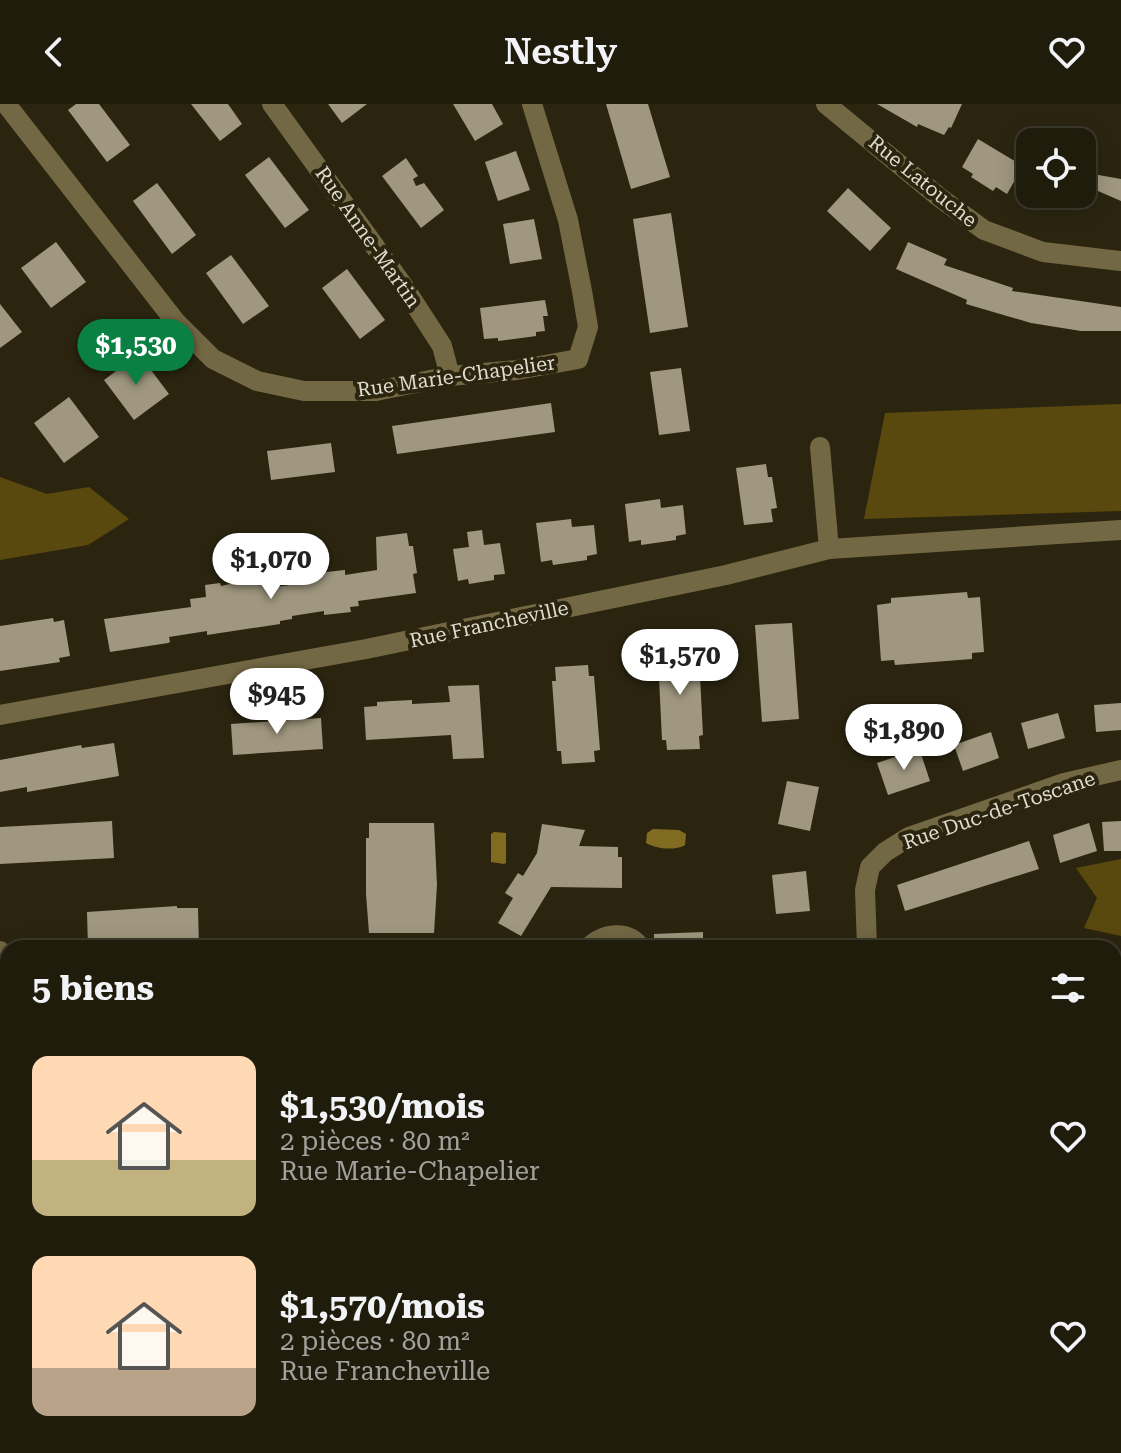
<!DOCTYPE html>
<html lang="fr">
<head>
<meta charset="utf-8">
<style>
	body { margin:0; font-family:"Roboto Serif",serif; background:#2d291a; color:#f1f3f6; height:100vh; display:flex; flex-direction:column; font-size:30px; white-space:nowrap }
	* { box-sizing:border-box; margin:0 }
	p { font-size:26px; color:#a2a19d }
	.icon { flex:none; width:44px; height:44px; fill:none; stroke:currentColor; stroke-width:2; stroke-linecap:round; stroke-linejoin:round }
	.map { position:relative; flex:1; overflow:hidden }
	.side { position:absolute; left:0px; top:836px; width:1122px; height:514px; display:flex; flex-direction:column; background:#201c0c; border-radius:24px 24px 0 0; box-shadow:0 4px 20px #0003,0 0 0 2px #3d3a2d }
	.side>* { flex:none }
	.fabs { position:absolute; left:1016px; top:24px; display:grid; gap:16px }
	.fabs a { display:grid; place-items:center; width:80px; height:80px; border-radius:16px; background:#201c0c; box-shadow:0 4px 20px #0003,0 0 0 2px #3d3a2d; font-size:40px }
	.price { position:absolute; translate:-50% -68px; padding:0 18px; border-radius:28px; background:#fff; color:#222; font-size:26px; line-height:52px; filter:drop-shadow(0 2px 4px #0008) }
	.price::after { content:''; position:absolute; left:50%; top:48px; width:24px; height:18px; margin-left:-12px; background:inherit; clip-path:polygon(0 0,100% 0,50% 100%) }
	.price.current { background:#0b8043; color:#fff }
	ul { padding:0; list-style:none }
	li { display:flex; align-items:center; gap:24px; height:200px; padding:0 32px }
	li span { display:grid; place-items:center; flex:none; width:224px; height:160px; border-radius:16px; color:#555 }
	li>.icon { margin-inline-start:auto }
	span .icon { width:96px; height:96px; fill:#fffc; stroke-width:1 }
	li b { font-size:34px }
	h2 { display:flex; justify-content:space-between; align-items:center; height:96px; padding:0 32px; font-size:34px }
	header { display:flex; justify-content:space-between; align-items:center; height:104px; padding:0 32px; background:#201c0c; font-size:36px; font-weight:600 }
	.map>svg:first-child { display:block }
	.green { fill:#5a490e }
	.water { fill:#806b20 }
	.building { fill:#9f977f }
	.lines { fill:none; stroke-linecap:round; stroke-linejoin:round }
	.minor { stroke:#736844; stroke-width:20 }
	.labels { text-anchor:middle; stroke-width:8; stroke-linejoin:round; paint-order:stroke }
	.street-label { font-size:20px; fill:#dfdbce; stroke:#2b2510 }
</style>
</head>
<body>
<header><svg class="icon" aria-label="back" viewBox="0 0 24 24"><path d="M15 5l-7 7 7 7"/></svg>Nestly<svg class="icon" aria-label="heart" viewBox="0 0 24 24"><path d="M12 20l-8-8c-3-5 5-10 8-4 3-6 11-1 8 4z"/></svg></header>
<div class="map">
<svg width="1121" height="1349" viewBox="0 0 1121 1349">
	<rect width="100%" height="100%" fill="#2b2510"/>
	<g class="green">
		<polygon points="1121,300 1121,407 864,415 885,309"/>
		<polygon points="0,373 47,390 89,383 129,415 88,441 0,456"/>
		<polygon points="1121,755 1121,832 1084,824 1097,794 1076,764"/>
	</g>
	<g class="water">
		<path d="M653,725L679,726L686,730L685,741C675,747 656,745 646,739L647,729Z"/>
		<polygon points="494,728 506,729 506,759 504,760 491,758 491,730"/>
	</g>
	<g class="building">
		<polygon points="76,0 99,0 130,41 107,58 68,6"/>
		<polygon points="191,0 228,0 242,20 220,37"/>
		<polygon points="328,0 367,0 342,19"/>
		<polygon points="453,0 492,0 503,20 475,37"/>
		<polygon points="606,0 648,0 670,73 631,85"/>
		<polygon points="877,0 962,0 951,24 949,23 944,31 918,20 917,23"/>
		<polygon points="978,35 1023,62 1007,90 996,83 993,87 971,73 973,70 962,63"/>
		<polygon points="516,47 530,86 498,97 485,58"/>
		<polygon points="269,53 309,106 285,124 245,71"/>
		<polygon points="406,54 418,72 413,75 416,82 424,79 444,106 421,124 382,72"/>
		<polygon points="1082,68 1121,75 1121,97 1082,80"/>
		<polygon points="157,79 196,131 172,150 133,97"/>
		<polygon points="848,84 891,124 870,147 827,107"/>
		<polygon points="671,109 688,223 650,229 633,115"/>
		<polygon points="534,115 542,155 510,160 503,120"/>
		<polygon points="56,138 86,178 51,204 21,164"/>
		<polygon points="908,138 947,155 944,161 1013,184 1012,187 1121,203 1121,227 1081,227 1031,219 966,200 967,196 896,165"/>
		<polygon points="231,151 269,202 243,220 206,169"/>
		<polygon points="347,165 385,216 360,235 322,184"/>
		<polygon points="545,196 548,212 543,212 545,227 536,228 536,232 529,233 498,237 498,234 484,235 480,204"/>
		<polygon points="0,200 22,228 0,244"/>
		<polygon points="139,250 169,290 134,316 104,276"/>
		<polygon points="681,264 690,327 659,331 650,268"/>
		<polygon points="69,293 99,333 64,359 34,319"/>
		<polygon points="551,299 555,328 397,350 392,322"/>
		<polygon points="331,339 335,368 271,376 267,347"/>
		<polygon points="766,360 768,373 772,373 777,404 771,405 773,418 744,421 736,364"/>
		<polygon points="660,395 661,404 683,401 686,430 676,432 676,436 641,441 641,436 629,438 625,400"/>
		<polygon points="571,415 572,423 594,421 597,450 587,452 587,456 553,461 552,456 541,458 536,419"/>
		<polygon points="482,426 484,441 500,439 505,470 494,471 494,476 469,480 468,475 458,477 453,445 469,443 467,428"/>
		<polygon points="407,429 409,442 413,442 417,469 413,470 416,489 358,497 359,502 350,503 351,508 324,511 324,507 292,512 292,515 280,517 280,520 207,531 207,527 169,533 170,538 168,539 110,548 104,515 191,503 190,495 206,493 205,481 220,479 221,482 268,471 270,484 309,478 308,470 345,466 345,471 377,466 376,433"/>
		<polygon points="967,488 968,494 980,493 984,548 972,549 972,555 895,561 894,556 881,557 877,501 891,499 891,494"/>
		<polygon points="53,514 54,518 64,516 70,552 59,554 60,558 0,567 0,522"/>
		<polygon points="792,519 799,615 762,618 755,521"/>
		<polygon points="693,540 694,553 699,552 703,631 699,632 700,645 667,646 666,636 662,636 658,553 661,553 661,542"/>
		<polygon points="588,561 589,572 594,572 600,646 594,647 595,658 562,660 561,647 557,647 552,577 556,577 555,563"/>
		<polygon points="479,581 484,654 453,655 451,631 366,636 364,603 377,602 377,598 392,597 412,596 412,600 450,598 448,582"/>
		<polygon points="1121,599 1121,626 1096,628 1094,601"/>
		<polygon points="1058,609 1065,634 1028,645 1021,619"/>
		<polygon points="321,614 323,645 233,651 231,620"/>
		<polygon points="991,628 999,654 963,667 954,641"/>
		<polygon points="114,639 119,672 27,688 27,683 0,688 0,656 81,641 82,644"/>
		<polygon points="913,647 920,647 930,677 888,691 877,659"/>
		<polygon points="787,677 819,683 810,727 778,720"/>
		<polygon points="112,717 114,754 0,760 0,723"/>
		<polygon points="1121,717 1121,747 1104,747 1102,718"/>
		<polygon points="369,719 434,719 437,781 434,829 369,829 366,790 366,734 369,734"/>
		<polygon points="1089,719 1097,747 1060,759 1053,731"/>
		<polygon points="542,720 585,726 579,742 618,743 618,753 622,753 622,784 551,783 521,832 498,819 513,794 505,789 518,769 523,772 537,749"/>
		<polygon points="1029,737 1039,765 905,807 897,781"/>
		<polygon points="806,767 810,807 776,810 772,771"/>
		<polygon points="177,802 177,804 198,804 199,844 88,844 87,808"/>
		<polygon points="703,828 703,844 654,844 654,830"/>
	</g>
	<g class="lines">
		<g class="minor">
			<polyline points="6,0 175,217 213,255 257,277 304,287 376,287 450,272 517,266 578,255 588,223 582,187 568,116 532,0"/>
			<polyline points="272,0 402,180 442,242 450,272"/>
			<polyline points="826,0 939,93 984,126 1043,148 1121,157"/>
			<polyline points="820,343 829,445"/>
			<polyline points="0,611 366,545 726,471 829,445 1121,426"/>
			<path d="M588,844C603,829 628,825 641,844"/>
			<polyline points="867,844 865,786 870,763 885,748 909,733 1064,679 1121,666"/>
			<polyline points="0,847 8,856"/>
			<polyline points="1114,930 1121,930"/>
			<polyline points="1114,1163 1121,1163"/>
			<polyline points="0,1236 8,1234"/>
			<polyline points="151,1342 154,1349"/>
			<polyline points="444,1342 451,1349"/>
			<polyline points="775,1342 782,1349"/>
		</g>
	</g>
	<g class="labels">
		<g class="street-label">
			<text transform="translate(923 77) rotate(39)" y="7">Rue Latouche</text>
			<text transform="translate(368 133) rotate(55)" y="7">Rue Anne-Martin</text>
			<text transform="translate(456 272) rotate(-8)" y="7">Rue Marie-Chapelier</text>
			<text transform="translate(489 520) rotate(-12)" y="7">Rue Francheville</text>
			<text transform="translate(999 706) rotate(-19)" y="7">Rue Duc-de-Toscane</text>
		</g>
	</g>
</svg>
<div class="fabs">
<a><svg class="icon" aria-label="locate" viewBox="0 0 24 24"><circle cx="12" cy="12" r="6"/><path d="M12 2v4M12 18v4M2 12h4M18 12h4"/></svg></a>
</div>
<b class="price current" style="left:136px;top:283px">$1,530</b>
<b class="price" style="left:271px;top:497px">$1,070</b>
<b class="price" style="left:680px;top:593px">$1,570</b>
<b class="price" style="left:277px;top:632px">$945</b>
<b class="price" style="left:904px;top:668px">$1,890</b>
<section class="side">
<h2>5 biens<svg class="icon" aria-label="filters" viewBox="0 0 24 24"><path d="M4 7h16M4 17h16"/><circle cx="9" cy="7" r="2"/><circle cx="15" cy="17" r="2"/></svg></h2>
<ul>
<li><span style="background:linear-gradient(#ffd9b3 65%,#c2b280 0)"><svg class="icon" aria-label="home" viewBox="0 0 24 24"><path d="M3 11l9-7 9 7M6 9v11h12V9"/></svg></span><div><b>$1,530/mois</b><p>2 pièces · 80 m²</p><p>Rue Marie-Chapelier</p></div><svg class="icon" aria-label="heart" viewBox="0 0 24 24"><path d="M12 20l-8-8c-3-5 5-10 8-4 3-6 11-1 8 4z"/></svg></li>
<li><span style="background:linear-gradient(#ffd9b3 70%,#b9a48a 0)"><svg class="icon" aria-label="home" viewBox="0 0 24 24"><path d="M3 11l9-7 9 7M6 9v11h12V9"/></svg></span><div><b>$1,570/mois</b><p>2 pièces · 80 m²</p><p>Rue Francheville</p></div><svg class="icon" aria-label="heart" viewBox="0 0 24 24"><path d="M12 20l-8-8c-3-5 5-10 8-4 3-6 11-1 8 4z"/></svg></li>
</ul>
</section>
</div>
</body>
</html>
